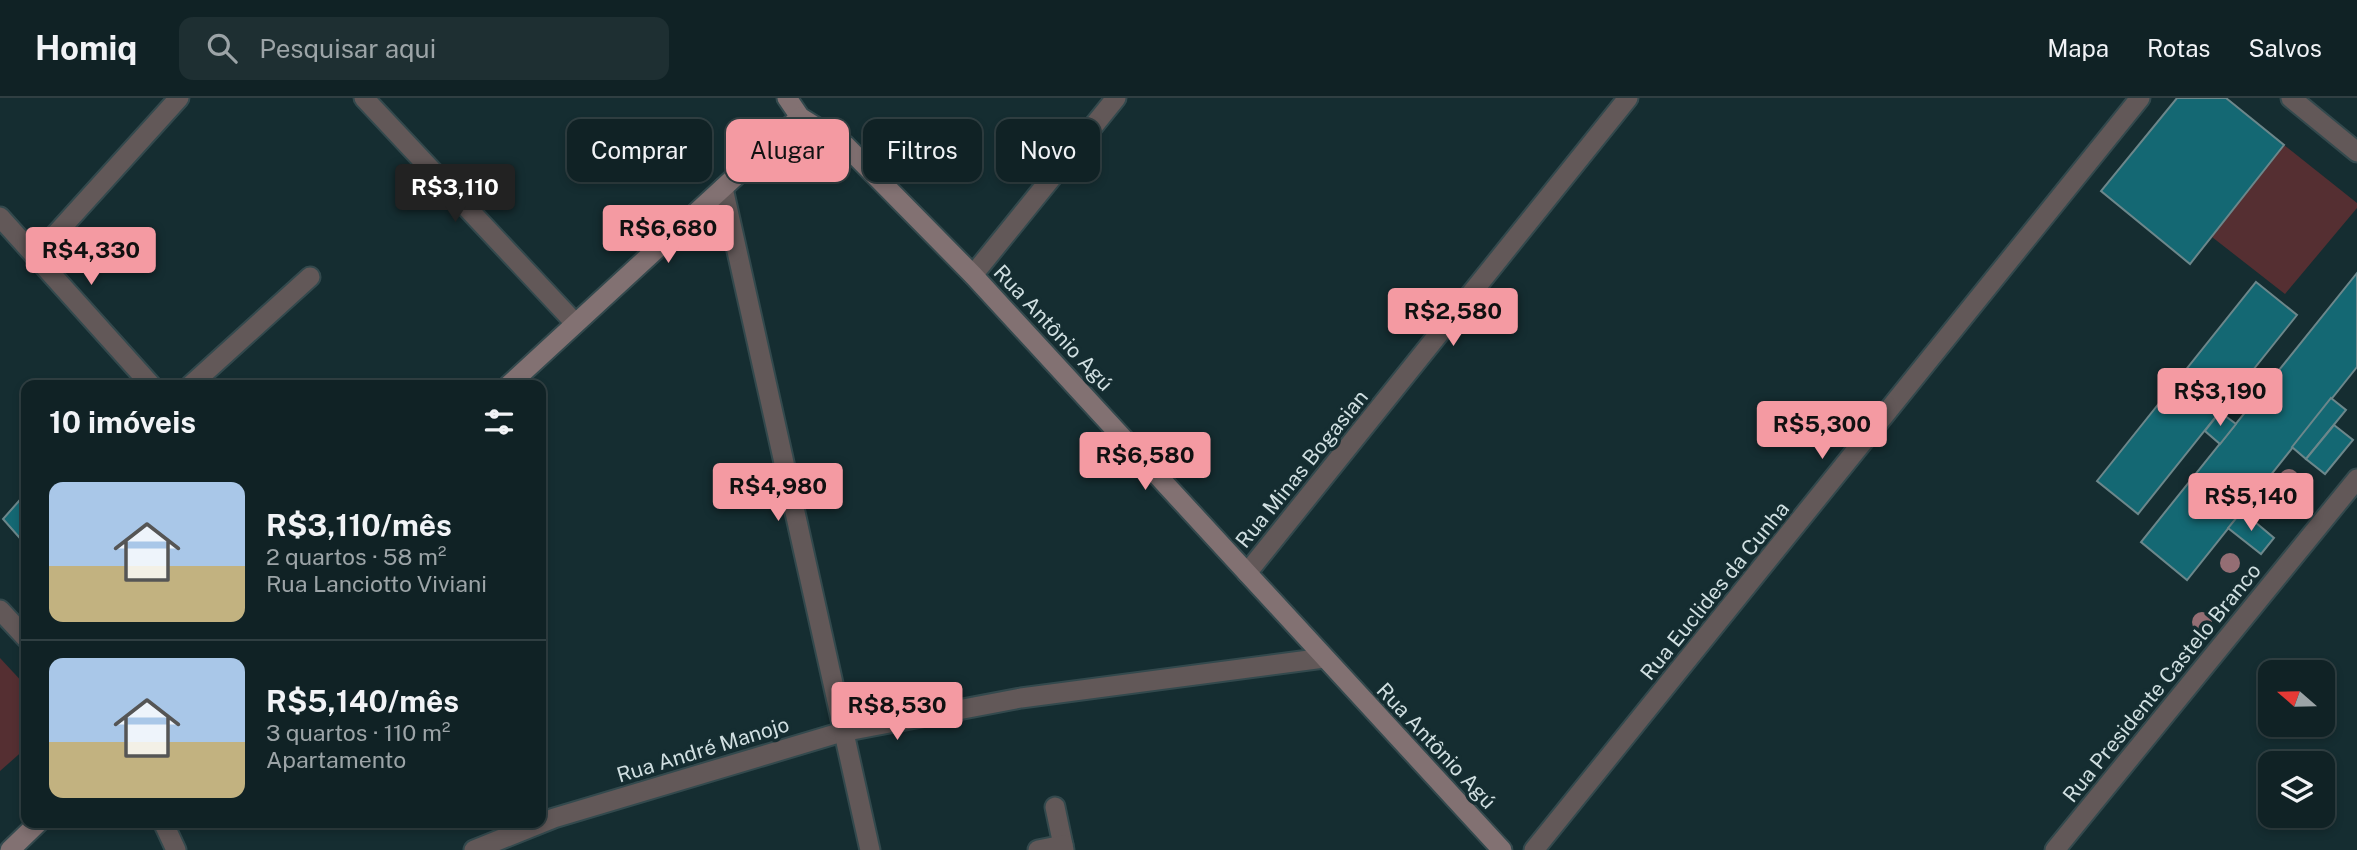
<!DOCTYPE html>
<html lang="pt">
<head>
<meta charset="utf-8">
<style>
	body { margin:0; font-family:"Public Sans",sans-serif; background:#1e2f32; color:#f1f3f6; height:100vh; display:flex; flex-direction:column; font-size:26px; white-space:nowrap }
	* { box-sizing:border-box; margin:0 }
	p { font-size:23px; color:#9ca4a7 }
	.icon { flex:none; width:38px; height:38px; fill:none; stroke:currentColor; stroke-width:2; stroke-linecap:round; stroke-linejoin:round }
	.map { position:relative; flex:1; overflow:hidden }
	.side { position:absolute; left:21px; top:282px; width:525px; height:448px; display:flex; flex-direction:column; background:#102225; border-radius:14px; box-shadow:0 4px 10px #0003,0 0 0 2px #303f42 }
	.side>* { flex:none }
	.banner { position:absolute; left:567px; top:21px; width:665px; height:63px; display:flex; gap:14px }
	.needle { width:46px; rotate:290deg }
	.controls { position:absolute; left:2258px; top:562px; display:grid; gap:14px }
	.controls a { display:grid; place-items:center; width:77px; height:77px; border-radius:14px; background:#102225; box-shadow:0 4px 10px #0003,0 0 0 2px #303f42; font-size:35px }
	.price { position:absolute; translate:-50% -60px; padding:0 16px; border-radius:7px; background:#f49aa2; color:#111; font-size:23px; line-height:46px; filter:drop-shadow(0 2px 4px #0008) }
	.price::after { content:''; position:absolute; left:50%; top:42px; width:21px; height:16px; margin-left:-10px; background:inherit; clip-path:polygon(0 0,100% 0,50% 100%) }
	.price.selected { background:#222; color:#fff }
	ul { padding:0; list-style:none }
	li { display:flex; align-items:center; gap:21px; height:175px; padding:0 28px }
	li+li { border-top:2px solid #303f42 }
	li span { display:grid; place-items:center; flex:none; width:196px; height:140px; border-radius:14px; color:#555 }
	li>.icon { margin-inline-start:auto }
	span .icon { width:84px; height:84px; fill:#fffc; stroke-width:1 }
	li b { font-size:30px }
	h2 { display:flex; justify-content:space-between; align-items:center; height:84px; padding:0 28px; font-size:30px }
	.chip { padding:0 24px; border-radius:14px; background:#102225; box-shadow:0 4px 10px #0003,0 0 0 2px #303f42; font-size:24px; line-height:63px }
	.chip.selected { background:#f49aa2; color:#111 }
	header { display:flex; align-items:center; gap:42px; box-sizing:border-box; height:98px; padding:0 35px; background:#102225; border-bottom:2px solid #303f42 }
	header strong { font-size:33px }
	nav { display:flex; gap:38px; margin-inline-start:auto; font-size:24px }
	.search { width:490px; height:63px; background:#1e2f32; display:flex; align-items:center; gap:18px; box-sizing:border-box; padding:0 24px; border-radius:14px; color:#9ca4a7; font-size:26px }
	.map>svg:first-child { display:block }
	.green { fill:#552f32 }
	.building { fill:#146873; stroke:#6c878b; stroke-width:2 }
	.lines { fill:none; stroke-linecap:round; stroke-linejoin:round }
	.service-casing { stroke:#33494d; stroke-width:23 }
	.minor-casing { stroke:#33494d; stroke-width:23 }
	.tertiary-casing { stroke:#33494d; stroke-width:23 }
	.secondary-casing { stroke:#33494d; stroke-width:23 }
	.service { stroke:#625858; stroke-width:19 }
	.minor { stroke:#625858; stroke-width:19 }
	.tertiary { stroke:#625858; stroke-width:19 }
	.secondary { stroke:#827172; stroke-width:19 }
	.tree { fill:#946e74 }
	.labels { text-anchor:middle; stroke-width:7; stroke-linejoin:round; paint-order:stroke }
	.street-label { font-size:21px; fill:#d0dfe1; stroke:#152d31 }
</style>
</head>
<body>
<header>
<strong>Homiq</strong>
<div class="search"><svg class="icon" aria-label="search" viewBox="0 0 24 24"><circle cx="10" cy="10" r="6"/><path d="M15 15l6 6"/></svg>Pesquisar aqui</div>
<nav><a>Mapa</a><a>Rotas</a><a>Salvos</a></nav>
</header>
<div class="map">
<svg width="2357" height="752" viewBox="0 0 2357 752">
	<rect width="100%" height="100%" fill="#152d31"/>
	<g class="green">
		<polygon points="2284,47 2357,105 2357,110 2285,196 2212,139"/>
		<polygon points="0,560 26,588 26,650 0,673"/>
	</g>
	<g class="building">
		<polygon points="2177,0 2226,0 2284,47 2190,166 2101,93"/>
		<polygon points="2357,175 2357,269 2187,482 2141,444"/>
		<polygon points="2256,184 2297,217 2138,416 2097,383"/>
		<polygon points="2331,300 2346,312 2306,361 2292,349"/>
		<polygon points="2220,314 2236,326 2220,346 2205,333"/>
		<polygon points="2334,327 2353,342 2325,376 2306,361"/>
		<polygon points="26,395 26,447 3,421"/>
		<polygon points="2242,413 2274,440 2261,456 2228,430"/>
	</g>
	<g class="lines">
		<g class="service-casing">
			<g id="service">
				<polyline points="36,158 179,0"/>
				<polyline points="191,287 310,179"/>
				<polyline points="1055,709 1064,752"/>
				<polyline points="1038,752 1063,747"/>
			</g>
		</g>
		<g class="minor-casing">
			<g id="minor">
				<polyline points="364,0 575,225"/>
				<polyline points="0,119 151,287"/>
				<polyline points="973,177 1116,0"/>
				<polyline points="1247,475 1628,0"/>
				<polyline points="163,724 176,752"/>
				<polyline points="474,752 554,720 842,634 1021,600 1324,560"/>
				<polyline points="1534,752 2140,0"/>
				<polyline points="2055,752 2357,381"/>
			</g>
		</g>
		<g class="tertiary-casing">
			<g id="tertiary">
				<polyline points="2291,0 2357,54"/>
				<polyline points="723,90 870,752"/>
				<polyline points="0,512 26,540"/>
			</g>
		</g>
		<g class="secondary-casing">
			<g id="secondary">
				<polyline points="787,0 800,19 845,47 973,177 1502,752"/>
				<polyline points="509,287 800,19"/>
				<polyline points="10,752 39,724"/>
			</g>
		</g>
		<use href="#service" class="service"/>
		<use href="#minor" class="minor"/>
		<use href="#tertiary" class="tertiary"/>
		<use href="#secondary" class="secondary"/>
	</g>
	<g class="tree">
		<circle cx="2289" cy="381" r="10"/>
		<circle cx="2230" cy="465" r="10"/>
		<circle cx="2202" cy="524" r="10"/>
	</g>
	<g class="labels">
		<g class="street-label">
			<text transform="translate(1053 230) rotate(47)" y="7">Rua Antônio Agú</text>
			<text transform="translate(1302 371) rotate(-51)" y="7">Rua Minas Bogasian</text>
			<text transform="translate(1715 493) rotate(-51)" y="7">Rua Euclides da Cunha</text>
			<text transform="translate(2162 585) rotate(-51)" y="7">Rua Presidente Castelo Branco</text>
			<text transform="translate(1436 648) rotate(47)" y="7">Rua Antônio Agú</text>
			<text transform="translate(703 652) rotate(-17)" y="7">Rua André Manojo</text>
		</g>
	</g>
</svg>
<div class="controls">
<a><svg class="needle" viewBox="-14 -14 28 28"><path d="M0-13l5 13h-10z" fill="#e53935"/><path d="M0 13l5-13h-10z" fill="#9ca4a7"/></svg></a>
<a><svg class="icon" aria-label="layers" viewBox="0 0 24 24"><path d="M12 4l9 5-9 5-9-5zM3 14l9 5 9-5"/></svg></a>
</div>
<b class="price selected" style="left:455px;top:126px">R$3,110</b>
<b class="price" style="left:668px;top:167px">R$6,680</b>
<b class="price" style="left:91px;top:189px">R$4,330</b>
<b class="price" style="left:1453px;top:250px">R$2,580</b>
<b class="price" style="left:2220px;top:330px">R$3,190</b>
<b class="price" style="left:1822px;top:363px">R$5,300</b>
<b class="price" style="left:1145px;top:394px">R$6,580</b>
<b class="price" style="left:778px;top:425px">R$4,980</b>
<b class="price" style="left:2251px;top:435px">R$5,140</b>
<b class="price" style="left:897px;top:644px">R$8,530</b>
<div class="banner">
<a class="chip">Comprar</a>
<a class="chip selected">Alugar</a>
<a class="chip">Filtros</a>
<a class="chip">Novo</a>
</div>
<section class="side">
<h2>10 imóveis<svg class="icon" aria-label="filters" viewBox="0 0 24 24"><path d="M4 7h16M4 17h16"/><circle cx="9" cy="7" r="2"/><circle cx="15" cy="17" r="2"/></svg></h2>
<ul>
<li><span style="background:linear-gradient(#a9c7e8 60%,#c2b280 0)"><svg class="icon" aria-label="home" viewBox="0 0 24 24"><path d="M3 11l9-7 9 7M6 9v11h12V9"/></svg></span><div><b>R$3,110/mês</b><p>2 quartos · 58 m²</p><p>Rua Lanciotto Viviani</p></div></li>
<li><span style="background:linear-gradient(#a9c7e8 60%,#c2b280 0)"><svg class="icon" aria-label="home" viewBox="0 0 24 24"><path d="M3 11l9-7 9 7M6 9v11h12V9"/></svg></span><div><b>R$5,140/mês</b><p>3 quartos · 110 m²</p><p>Apartamento</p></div></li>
</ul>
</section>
</div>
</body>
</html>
